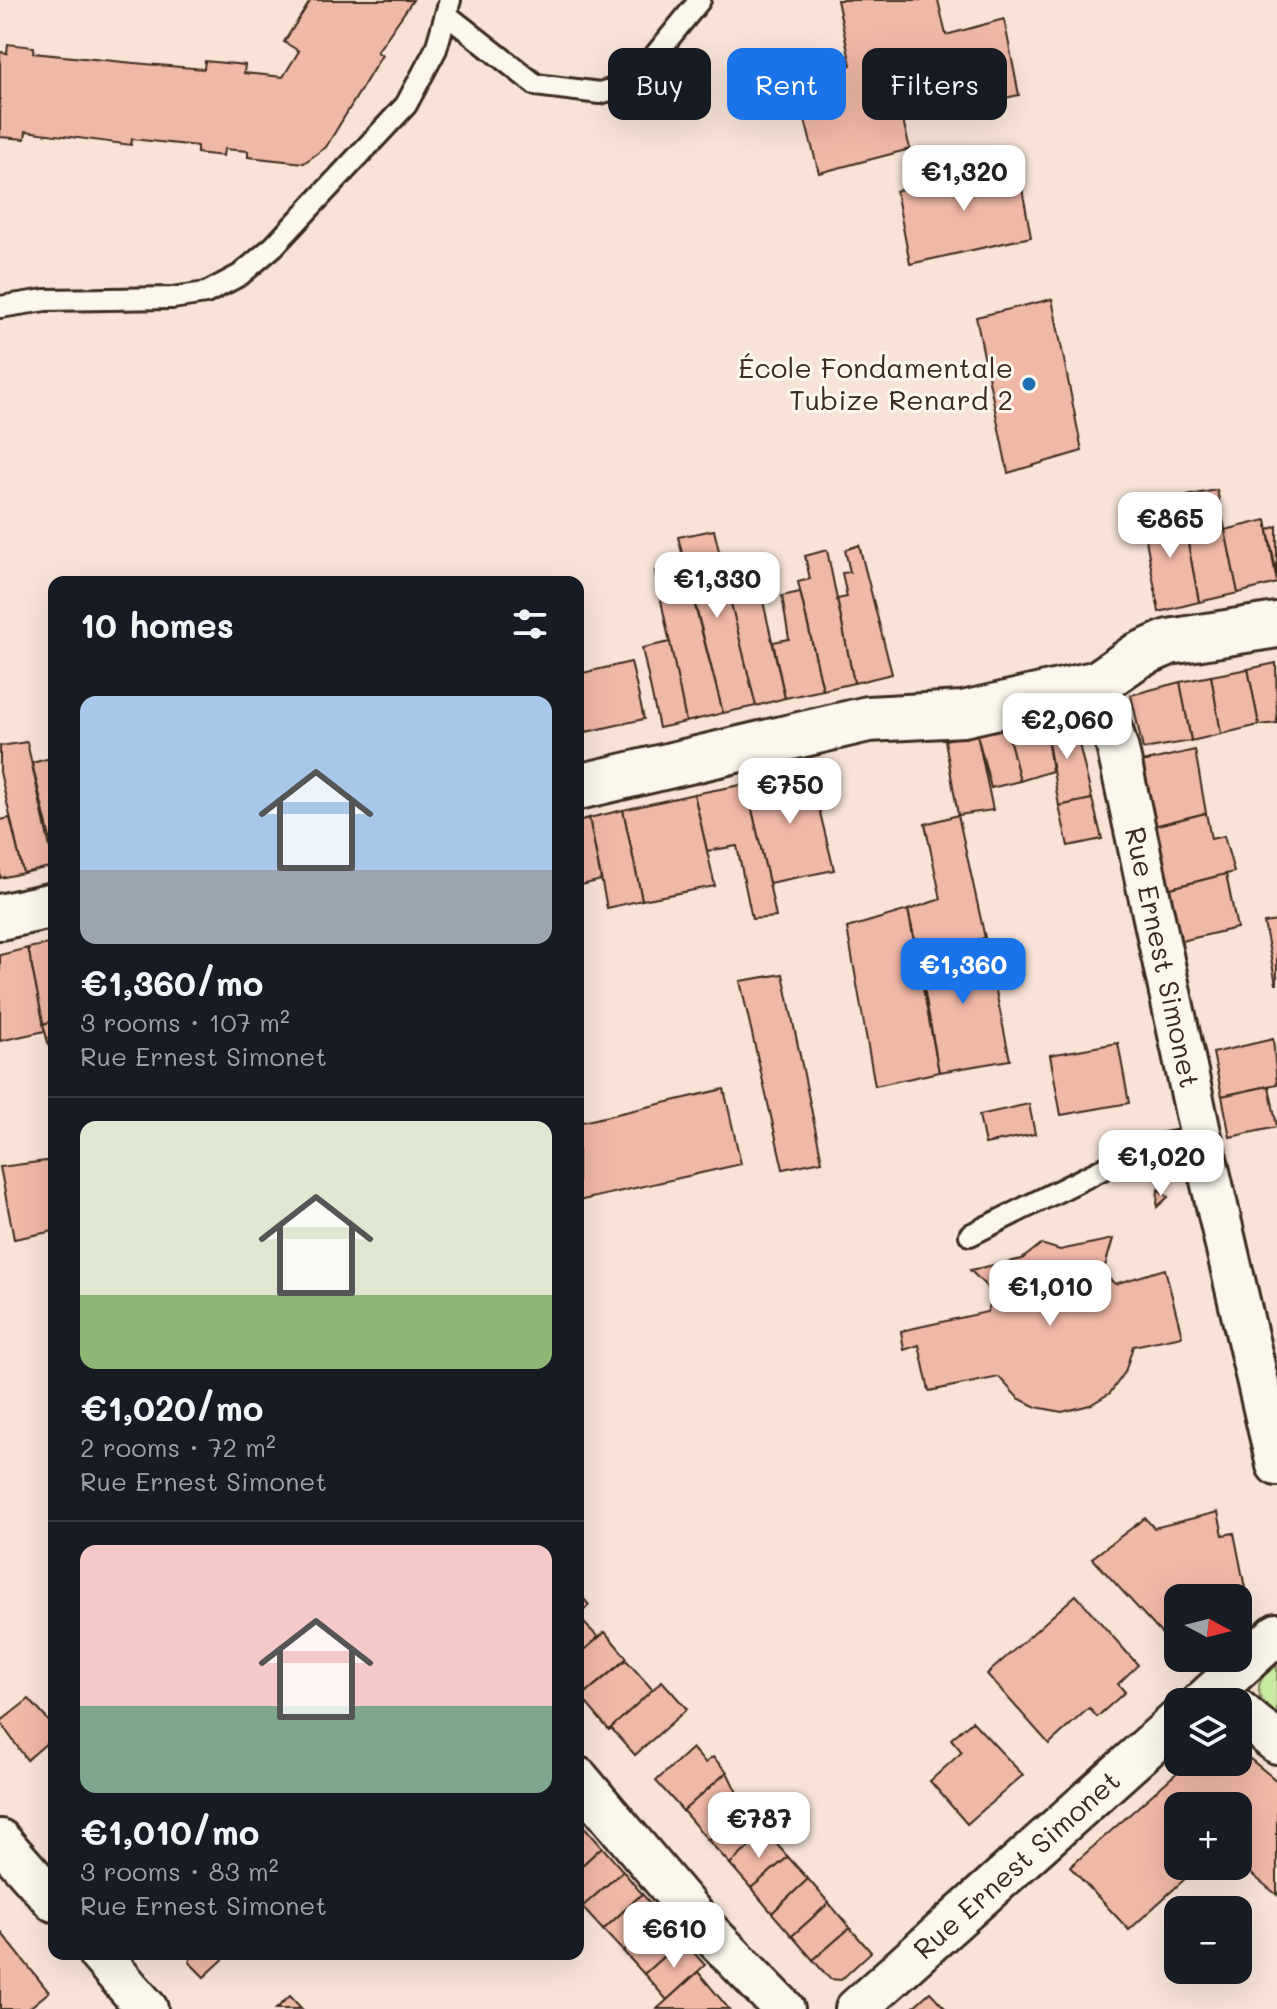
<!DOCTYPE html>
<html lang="en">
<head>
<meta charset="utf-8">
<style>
	body { margin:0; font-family:Mali,sans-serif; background:#20242c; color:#f1f3f6; height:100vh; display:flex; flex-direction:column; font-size:30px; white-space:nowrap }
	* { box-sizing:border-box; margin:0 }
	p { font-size:26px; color:#9ea1a6 }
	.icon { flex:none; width:44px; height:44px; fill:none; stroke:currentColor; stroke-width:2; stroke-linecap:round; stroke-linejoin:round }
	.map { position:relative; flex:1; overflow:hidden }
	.panel { position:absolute; left:48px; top:576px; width:536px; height:1384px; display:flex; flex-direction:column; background:#171b24; border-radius:16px; box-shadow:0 8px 32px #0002 }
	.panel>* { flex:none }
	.hud { position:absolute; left:608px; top:48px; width:548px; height:72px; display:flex; gap:16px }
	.needle { width:52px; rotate:97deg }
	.buttons { position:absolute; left:1164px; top:1584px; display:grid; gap:16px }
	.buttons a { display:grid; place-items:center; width:88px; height:88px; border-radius:16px; background:#171b24; box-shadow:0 8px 32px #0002; font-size:40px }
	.price { position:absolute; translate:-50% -68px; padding:0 18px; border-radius:16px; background:#fff; color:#222; font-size:26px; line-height:52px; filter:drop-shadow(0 2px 4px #0008) }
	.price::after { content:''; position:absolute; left:50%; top:48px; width:24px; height:18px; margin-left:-12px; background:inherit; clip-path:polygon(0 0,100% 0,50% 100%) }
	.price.selected { background:#1a73e8; color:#fff }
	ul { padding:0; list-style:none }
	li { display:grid; align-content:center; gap:16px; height:424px; padding:0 32px }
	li+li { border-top:2px solid #363941 }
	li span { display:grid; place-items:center; height:248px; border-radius:16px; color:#555 }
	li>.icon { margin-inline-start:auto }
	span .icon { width:144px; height:144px; fill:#fffc; stroke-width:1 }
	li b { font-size:34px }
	h2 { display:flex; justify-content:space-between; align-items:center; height:96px; padding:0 32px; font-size:34px }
	.pill { padding:0 28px; border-radius:16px; background:#171b24; box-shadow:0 8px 32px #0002; font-size:28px; line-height:72px }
	.pill.selected { background:#1a73e8; color:#fff }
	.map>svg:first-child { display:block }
	.green { fill:#c9eba3; stroke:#828a60; stroke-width:2 }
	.building { fill:#f0b8a7; stroke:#3b2a1e; stroke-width:2 }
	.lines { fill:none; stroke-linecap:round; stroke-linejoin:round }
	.service-casing { stroke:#3b2a1e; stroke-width:26 }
	.minor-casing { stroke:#3b2a1e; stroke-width:46 }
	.tertiary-casing { stroke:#3b2a1e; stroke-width:50 }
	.service { stroke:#fbf7ec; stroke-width:20 }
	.minor { stroke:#fbf7ec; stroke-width:40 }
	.tertiary { stroke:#fbf7ec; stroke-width:44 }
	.poi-dot { fill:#1f6fb2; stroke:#fbf7ec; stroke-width:3 }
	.labels { text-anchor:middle; stroke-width:6; stroke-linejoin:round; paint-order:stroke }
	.poi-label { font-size:28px; fill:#3b2a1e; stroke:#fbf7ec; text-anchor:end }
	.street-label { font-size:28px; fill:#3b2a1e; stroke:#fbf7ec }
</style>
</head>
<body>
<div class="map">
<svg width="1277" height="2009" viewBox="0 0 1277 2009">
	<rect width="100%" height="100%" fill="#f8e4d7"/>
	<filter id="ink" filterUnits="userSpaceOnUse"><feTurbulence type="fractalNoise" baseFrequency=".0125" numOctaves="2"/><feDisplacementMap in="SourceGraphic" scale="16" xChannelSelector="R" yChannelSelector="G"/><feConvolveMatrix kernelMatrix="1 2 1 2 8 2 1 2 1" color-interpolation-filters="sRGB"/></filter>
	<g filter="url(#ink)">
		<path class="green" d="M1277,1666V1719C1257,1702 1249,1680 1277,1666Z"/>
		<g class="building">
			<polygon points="311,0 413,0 377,52 382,55 326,147 304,163 248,157 248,151 224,149 223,156 197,153 197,146 132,139 131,145 26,131 25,139 0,137 0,52 7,53 8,44 34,47 33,53 134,63 204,69 205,61 245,65 244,73 283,77 299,51 284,42"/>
			<polygon points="837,0 938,0 946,35 1004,19 1019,95 903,120 910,149 819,173 794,79 851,65"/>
			<polygon points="1017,161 1031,237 910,264 896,191"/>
			<polygon points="1052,299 1082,451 1008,473 976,317"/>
			<polygon points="1217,490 1238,593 1199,602 1179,497"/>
			<polygon points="1181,507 1199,602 1159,612 1142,517"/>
			<polygon points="1266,520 1277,583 1238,593 1225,530"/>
			<polygon points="1277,526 1277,576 1268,530"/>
			<polygon points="714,530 756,706 723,713 678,537"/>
			<polygon points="859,545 892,674 854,683 837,599 847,597 842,573 850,572 845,550"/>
			<polygon points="827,550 854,683 823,690 798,582 810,579 805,556"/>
			<polygon points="683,560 723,713 686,722 655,571"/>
			<polygon points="760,588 785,698 756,706 729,595"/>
			<polygon points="800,592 823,690 785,698 773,642 789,639 782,596"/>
			<polygon points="670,642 686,722 659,728 642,648"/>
			<polygon points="631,662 644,719 586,732 578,696 578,674"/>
			<polygon points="1276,663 1277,723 1259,725 1248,669"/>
			<polygon points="1248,669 1259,725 1221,734 1211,676"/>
			<polygon points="1211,676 1221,734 1191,741 1180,682"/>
			<polygon points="1180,682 1191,741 1143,749 1131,695"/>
			<polygon points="1072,714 1092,799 1059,806 1044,718"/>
			<polygon points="1044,718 1052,771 1020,781 1006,726"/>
			<polygon points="1006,726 1020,781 991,788 977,734"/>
			<polygon points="977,734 993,810 958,815 945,740"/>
			<polygon points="27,742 54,866 23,873 0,772 0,746"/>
			<polygon points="1195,750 1206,813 1154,826 1142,762"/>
			<polygon points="54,757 54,855 32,763"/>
			<polygon points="809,768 834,870 769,883 746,784"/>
			<polygon points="746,784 769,883 776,917 752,919 737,846 707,851 694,794"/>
			<polygon points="694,794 715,886 642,900 623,810"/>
			<polygon points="1092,799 1102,839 1068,846 1059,806"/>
			<polygon points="623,810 642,900 607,908 589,818"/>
			<polygon points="1206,813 1211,839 1224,836 1234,872 1167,889 1154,826"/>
			<polygon points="958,815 985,938 918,954 908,910 941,899 925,824"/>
			<polygon points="10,818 23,873 0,878 0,820"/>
			<polygon points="589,818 601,880 578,886 578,821"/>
			<polygon points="1226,874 1237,928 1181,941 1167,889"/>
			<polygon points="908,910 939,1072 875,1086 847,928"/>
			<polygon points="1277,921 1277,984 1276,984 1264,923"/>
			<polygon points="985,938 1010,1060 939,1072 918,954"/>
			<polygon points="48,944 54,948 54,1021 43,1024 28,948"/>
			<polygon points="28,948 45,1031 0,1041 0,955"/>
			<polygon points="783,974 822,1161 783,1169 740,981"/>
			<polygon points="54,1021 54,1065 43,1024"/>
			<polygon points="1273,1039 1277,1084 1222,1096 1213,1053"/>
			<polygon points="1118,1043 1129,1103 1061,1115 1050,1055"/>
			<polygon points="1269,1086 1277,1127 1230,1137 1222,1096"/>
			<polygon points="724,1089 741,1164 578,1201 578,1123"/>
			<polygon points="1029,1104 1035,1134 985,1144 979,1115"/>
			<polygon points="54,1160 54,1231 14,1239 0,1167"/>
			<polygon points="1168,1166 1169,1173 1156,1176 1154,1169"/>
			<polygon points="1158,1189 1168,1197 1157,1207"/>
			<polygon points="1113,1239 1103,1273 1115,1284 1165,1269 1182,1336 1133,1346 1125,1372 1110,1393 1090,1405 1062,1412 1036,1407 1018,1398 999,1377 929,1391 919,1345 904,1350 901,1331 987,1312 994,1294 970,1270 1022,1259 1041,1244 1060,1250"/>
			<polygon points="1218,1512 1223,1535 1234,1533 1245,1588 1234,1598 1178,1598 1178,1634 1169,1642 1092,1558 1145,1518 1154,1528"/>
			<polygon points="578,1592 589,1605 578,1617"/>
			<polygon points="1076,1595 1138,1665 1118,1684 1125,1692 1097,1717 1089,1708 1049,1744 987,1674"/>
			<polygon points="578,1617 598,1637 578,1656"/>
			<polygon points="605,1632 627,1658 581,1697 578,1656"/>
			<polygon points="626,1660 653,1690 609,1730 581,1697"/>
			<polygon points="662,1681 687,1709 635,1755 611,1728"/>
			<polygon points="29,1699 54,1727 54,1737 27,1760 0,1722"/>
			<polygon points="972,1721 1023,1775 967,1824 930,1781 962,1752 951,1739"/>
			<polygon points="692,1748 705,1763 713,1757 727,1772 683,1811 656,1781"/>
			<polygon points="1238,1749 1277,1781 1277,1895 1238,1863 1238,1806 1178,1806 1178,1866 1199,1866 1129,1930 1070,1867 1189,1762 1238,1762"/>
			<polygon points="727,1772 744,1807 708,1840 683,1811"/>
			<polygon points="744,1807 766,1832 730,1864 708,1840"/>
			<polygon points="580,1822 602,1847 578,1869 578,1824"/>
			<polygon points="766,1832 788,1857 751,1888 730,1864"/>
			<polygon points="602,1847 623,1871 582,1907 578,1903 578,1869"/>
			<polygon points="788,1857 808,1879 772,1913 751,1888"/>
			<polygon points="623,1871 642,1894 603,1930 582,1907"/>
			<polygon points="808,1879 829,1903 792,1936 772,1913"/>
			<polygon points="642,1894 662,1916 623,1951 603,1930"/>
			<polygon points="829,1903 850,1928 813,1960 792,1936"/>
			<polygon points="662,1916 682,1940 644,1974 623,1951"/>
			<polygon points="850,1928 871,1952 841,1980 830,1979 813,1960"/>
			<polygon points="0,1931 49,1992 28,2009 0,2009"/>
			<polygon points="682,1940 705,1965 667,2000 644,1974"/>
			<polygon points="193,1954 229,1954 204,1977 189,1962"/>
			<polygon points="698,1972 729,2009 657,2009 667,2000"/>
			<polygon points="930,1992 946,2009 911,2009"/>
			<polygon points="290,1996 302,2009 276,2009"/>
		</g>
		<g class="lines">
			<g class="service-casing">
				<g id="service">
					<polyline points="447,15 536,85 600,93 624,86 648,64 700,0"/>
					<polyline points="0,307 45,300 172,298 206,293 240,275 274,246 406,105 436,49 450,0"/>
					<polyline points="970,1235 1145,1148 1201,1137"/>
				</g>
			</g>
			<g class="minor-casing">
				<g id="minor">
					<path id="s1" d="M1098,683L1118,750L1201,1137L1277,1465"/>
					<polyline points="1202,1702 1277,1634"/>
					<polyline points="1238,1710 1277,1743"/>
					<polyline points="578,1778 701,1924 784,2009"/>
					<polyline points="0,1840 54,1901"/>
					<polyline points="99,1954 147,2009"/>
					<path id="s2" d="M856,2009L1178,1720"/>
				</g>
			</g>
			<g class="tertiary-casing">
				<g id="tertiary">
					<polyline points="578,787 868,719 963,714 1098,683 1137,656 1169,642 1277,625"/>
					<polyline points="0,917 54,905"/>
				</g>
			</g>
			<use href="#service" class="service"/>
			<use href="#minor" class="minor"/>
			<use href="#tertiary" class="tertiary"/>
		</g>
	</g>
	<circle class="poi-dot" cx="1029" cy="384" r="8"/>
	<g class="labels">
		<g class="poi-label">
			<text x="1013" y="378">École Fondamentale<tspan x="1013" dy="32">Tubize Renard 2</tspan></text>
		</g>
		<g class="street-label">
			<text dy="10" stroke="none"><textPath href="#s1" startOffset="282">Rue Ernest Simonet</textPath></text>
			<text dy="10" stroke="none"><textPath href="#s2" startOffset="216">Rue Ernest Simonet</textPath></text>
		</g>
	</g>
</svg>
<div class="buttons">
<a><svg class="needle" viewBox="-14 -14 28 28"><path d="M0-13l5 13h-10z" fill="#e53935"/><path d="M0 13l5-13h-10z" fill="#9ea1a6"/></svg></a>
<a><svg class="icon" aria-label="layers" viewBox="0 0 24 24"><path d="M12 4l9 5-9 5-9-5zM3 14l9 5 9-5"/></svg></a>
<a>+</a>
<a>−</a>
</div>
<b class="price" style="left:964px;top:213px">€1,320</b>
<b class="price" style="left:1170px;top:560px">€865</b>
<b class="price" style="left:717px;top:620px">€1,330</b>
<b class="price" style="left:1067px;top:761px">€2,060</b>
<b class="price" style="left:790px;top:826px">€750</b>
<b class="price selected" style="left:963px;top:1006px">€1,360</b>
<b class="price" style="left:1161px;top:1198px">€1,020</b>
<b class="price" style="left:1050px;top:1328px">€1,010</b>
<b class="price" style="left:759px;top:1860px">€787</b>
<b class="price" style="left:674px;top:1970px">€610</b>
<div class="hud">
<a class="pill">Buy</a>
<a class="pill selected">Rent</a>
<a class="pill">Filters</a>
</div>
<section class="panel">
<h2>10 homes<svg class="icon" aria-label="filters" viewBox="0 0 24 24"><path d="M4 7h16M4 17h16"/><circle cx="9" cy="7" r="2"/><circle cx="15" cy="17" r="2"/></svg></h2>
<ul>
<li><span style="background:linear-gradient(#a9c7e8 70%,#9aa5b1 0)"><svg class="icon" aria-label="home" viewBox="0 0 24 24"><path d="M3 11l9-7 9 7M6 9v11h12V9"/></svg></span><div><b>€1,360/mo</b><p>3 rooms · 107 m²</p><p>Rue Ernest Simonet</p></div></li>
<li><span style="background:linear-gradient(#dfe7d0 70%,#8fb573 0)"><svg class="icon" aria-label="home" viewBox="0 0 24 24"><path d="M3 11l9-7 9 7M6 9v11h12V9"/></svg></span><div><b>€1,020/mo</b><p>2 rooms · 72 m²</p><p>Rue Ernest Simonet</p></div></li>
<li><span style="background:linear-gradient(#f6c9c9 65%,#7fa58c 0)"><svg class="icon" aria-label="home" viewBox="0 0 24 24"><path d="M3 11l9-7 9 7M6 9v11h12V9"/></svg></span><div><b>€1,010/mo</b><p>3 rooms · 83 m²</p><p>Rue Ernest Simonet</p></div></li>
</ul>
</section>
</div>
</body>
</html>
